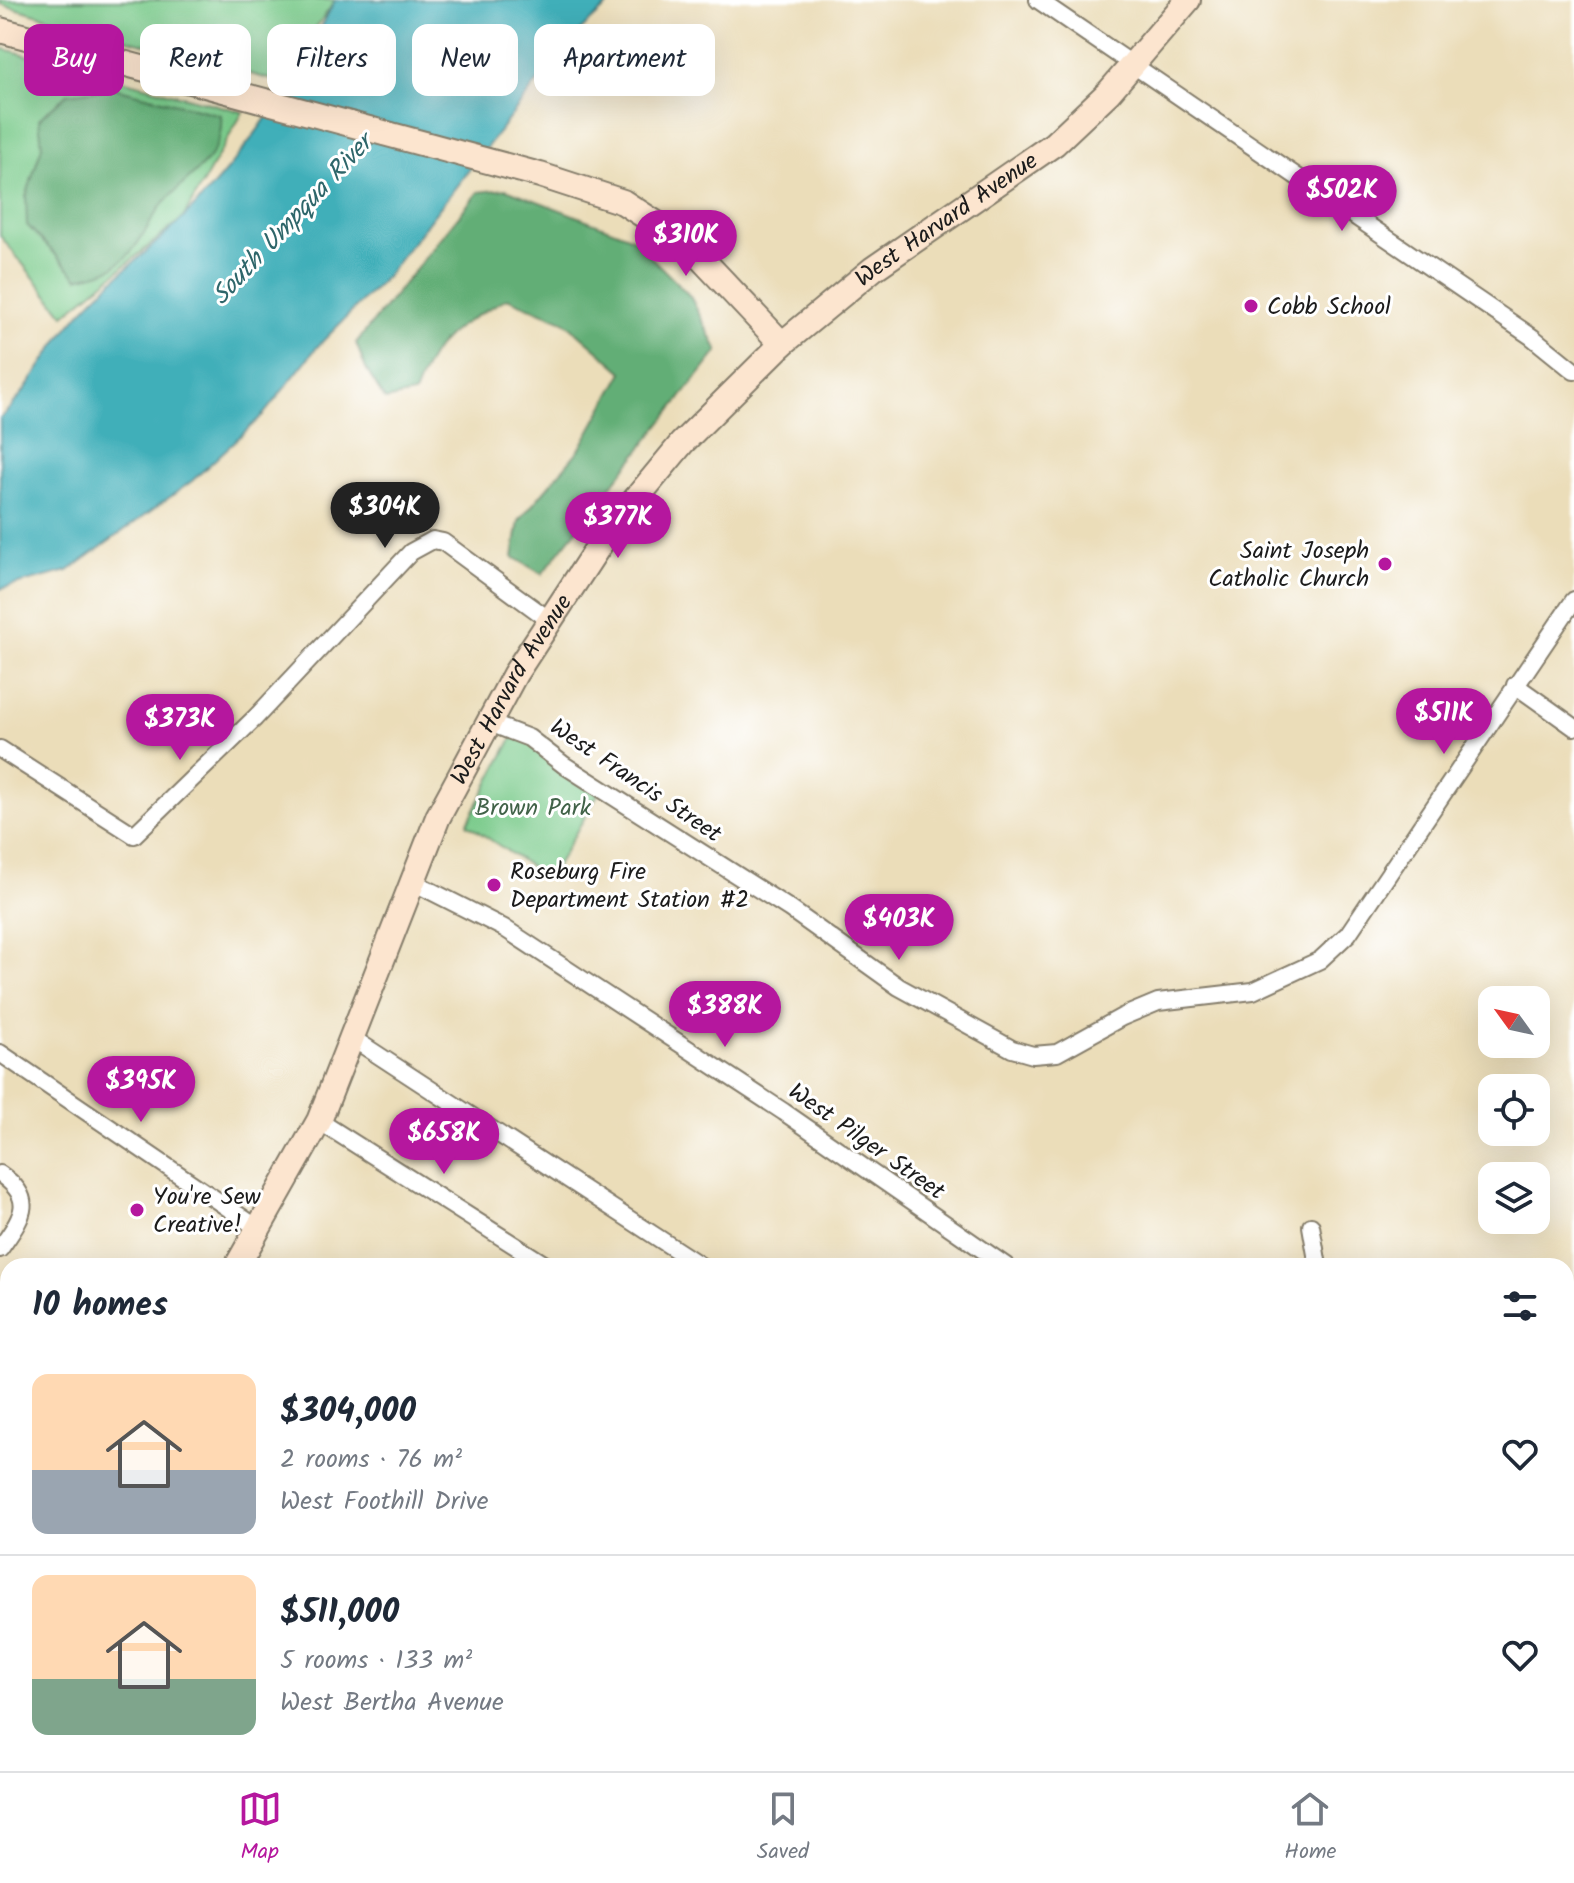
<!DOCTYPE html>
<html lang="en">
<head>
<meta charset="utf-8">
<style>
	body { margin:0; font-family:Kalam,sans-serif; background:#f6f6f7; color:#1f2937; height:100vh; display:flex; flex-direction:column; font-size:30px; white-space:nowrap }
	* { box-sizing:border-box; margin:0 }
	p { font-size:26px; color:#747a83 }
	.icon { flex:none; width:44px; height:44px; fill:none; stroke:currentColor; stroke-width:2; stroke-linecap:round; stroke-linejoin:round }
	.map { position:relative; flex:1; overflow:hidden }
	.side { position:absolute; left:0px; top:1258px; width:1574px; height:514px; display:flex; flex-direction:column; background:#fff; border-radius:24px 24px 0 0; box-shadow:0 8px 32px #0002 }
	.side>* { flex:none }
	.hud { position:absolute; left:24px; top:24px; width:800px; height:72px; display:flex; gap:16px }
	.needle { width:52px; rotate:303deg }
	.tools { position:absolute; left:1478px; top:986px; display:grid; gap:16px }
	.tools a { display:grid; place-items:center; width:72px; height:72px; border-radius:16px; background:#fff; box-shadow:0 8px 32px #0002; font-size:40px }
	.price { position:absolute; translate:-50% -68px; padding:0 18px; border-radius:28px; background:#b5179e; color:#fff; font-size:26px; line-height:52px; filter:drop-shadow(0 2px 4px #0008) }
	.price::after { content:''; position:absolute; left:50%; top:48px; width:24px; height:18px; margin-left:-12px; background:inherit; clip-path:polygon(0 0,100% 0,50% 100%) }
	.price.current { background:#222; color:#fff }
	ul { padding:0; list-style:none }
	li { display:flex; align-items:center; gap:24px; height:200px; padding:0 32px }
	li+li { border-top:2px solid #e0e1e3 }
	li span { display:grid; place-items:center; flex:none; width:224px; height:160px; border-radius:16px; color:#555 }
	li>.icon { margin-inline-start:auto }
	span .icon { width:96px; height:96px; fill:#fffc; stroke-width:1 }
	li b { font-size:34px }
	h2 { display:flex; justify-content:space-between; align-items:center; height:96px; padding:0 32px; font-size:34px }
	.chip { padding:0 28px; border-radius:16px; background:#fff; box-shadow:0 8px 32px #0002; font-size:28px; line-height:72px }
	.chip.current { background:#b5179e; color:#fff }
	.tabs { display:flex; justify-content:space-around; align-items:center; height:112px; border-top:2px solid #e0e1e3; background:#fff; font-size:22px; color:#747a83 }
	.tabs a { display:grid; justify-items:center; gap:4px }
	.tabs .current { color:#b5179e }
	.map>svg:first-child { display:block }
	.green { fill:#79ca8a; stroke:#4a7353; stroke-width:2 }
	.forest { fill:#62ae76; stroke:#3f6549; stroke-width:2 }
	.water { fill:#3fafb9; stroke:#2e666a; stroke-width:2 }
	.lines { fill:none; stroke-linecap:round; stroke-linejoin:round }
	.minor-casing { stroke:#847c6a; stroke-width:20 }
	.secondary-casing { stroke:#847c6a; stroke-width:28 }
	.minor { stroke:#fff; stroke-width:16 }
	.secondary { stroke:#fce5cf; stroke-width:24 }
	.poi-dot { fill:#b5179e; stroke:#fff; stroke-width:3 }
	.labels { text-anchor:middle; stroke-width:6; stroke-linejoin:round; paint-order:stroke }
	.street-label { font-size:24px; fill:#1c1c1c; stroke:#fff }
	.poi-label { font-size:24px; fill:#1c1c1c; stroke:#fff; text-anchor:start }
	.park-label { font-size:24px; fill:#416248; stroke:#fff }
	.water-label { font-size:26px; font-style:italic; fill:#2e666a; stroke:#fff }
</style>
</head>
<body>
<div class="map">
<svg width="1574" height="1771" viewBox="0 0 1574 1771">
	<rect width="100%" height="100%" fill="#fff"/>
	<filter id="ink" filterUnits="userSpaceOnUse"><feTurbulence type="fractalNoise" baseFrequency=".0125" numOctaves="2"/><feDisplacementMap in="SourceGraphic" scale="16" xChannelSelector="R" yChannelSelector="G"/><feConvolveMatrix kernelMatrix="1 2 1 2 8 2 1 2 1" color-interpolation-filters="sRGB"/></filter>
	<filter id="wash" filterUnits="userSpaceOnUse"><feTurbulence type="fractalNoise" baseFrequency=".006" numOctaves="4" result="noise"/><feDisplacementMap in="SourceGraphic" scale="32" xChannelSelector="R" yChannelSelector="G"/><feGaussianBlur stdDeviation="1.8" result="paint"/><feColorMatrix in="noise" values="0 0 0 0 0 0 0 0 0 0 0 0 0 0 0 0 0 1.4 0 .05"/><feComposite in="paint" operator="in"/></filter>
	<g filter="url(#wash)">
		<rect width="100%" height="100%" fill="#ebddb9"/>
		<g class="green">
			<polygon points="0,0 336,0 276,81 0,4"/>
			<polygon points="0,48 243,112 183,218 64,315 0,236"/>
			<polygon points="516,731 601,789 549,879 467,824"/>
		</g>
		<g class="forest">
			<path d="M115,88L221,115C225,164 184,175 159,209C145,229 136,254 113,267C104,273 89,275 78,278L27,225L26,197L42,146L39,119L67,94Z"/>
			<path d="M506,189L631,237L690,296L718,351L542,574L513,557L519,521L579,450L623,372L564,321L507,298C453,330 437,333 414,394L385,400L366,369L356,343L478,192Z"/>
		</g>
		<path class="water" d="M335,0H614L571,39L384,279L318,346L263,415L192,481L68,571L0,589V418C29,391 45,356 70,325C101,286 145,255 181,220C246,156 295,81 335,0Z"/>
	</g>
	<g filter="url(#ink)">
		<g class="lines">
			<g class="minor-casing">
				<g id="minor">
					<polyline points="1038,0 1532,337 1574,371"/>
					<polyline points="1515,685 1574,727"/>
					<polyline points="487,722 529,738 564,765 790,909 899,987 1012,1049 1033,1055 1057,1053 1122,1017 1158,1002 1253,991 1320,960 1348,934 1574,600"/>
					<polyline points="0,749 134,835 255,718 411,552 433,540 443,542 548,619"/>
					<polyline points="413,882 504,928 784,1112 1006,1266"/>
					<polyline points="352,1038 701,1266"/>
					<polyline points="0,1053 259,1229"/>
					<polyline points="319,1121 547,1266"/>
					<path d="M0,1174C38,1200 21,1218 0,1249"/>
					<polyline points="1311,1226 1318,1266"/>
					<polyline points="0,1329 8,1334"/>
					<polyline points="1566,1428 1574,1433"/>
					<polyline points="1566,1734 1574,1740"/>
					<polyline points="0,1739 8,1744"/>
					<polyline points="39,1764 50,1771"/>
					<polyline points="1156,1764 1166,1771"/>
					<polyline points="417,1771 422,1764"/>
					<polyline points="828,1771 832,1764"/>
					<polyline points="1079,1771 1084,1764"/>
					<polyline points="1331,1771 1336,1764"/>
				</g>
			</g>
			<g class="secondary-casing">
				<g id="secondary">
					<polyline points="0,30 540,175 623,202 671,233 698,255 782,344"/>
					<path id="s1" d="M237,1266L319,1121L438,817L515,674L606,535L682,443L782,344L873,269L1054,144L1109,92L1188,0"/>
					<polyline points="0,1655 8,1642"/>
				</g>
			</g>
			<use href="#minor" class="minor"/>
			<use href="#secondary" class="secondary"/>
		</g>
	</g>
	<g class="poi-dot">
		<circle cx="1251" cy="306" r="8"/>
		<circle cx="1385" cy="564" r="8"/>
		<circle cx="494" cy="885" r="8"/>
		<circle cx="137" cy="1210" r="8"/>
	</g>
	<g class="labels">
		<g class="street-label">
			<text dy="8" stroke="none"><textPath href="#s1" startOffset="1288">West Harvard Avenue</textPath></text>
			<text dy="8" stroke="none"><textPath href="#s1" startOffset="640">West Harvard Avenue</textPath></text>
			<text transform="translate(636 780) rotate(34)" y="8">West Francis Street</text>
			<text transform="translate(867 1141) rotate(35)" y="8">West Pilger Street</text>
		</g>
		<g class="poi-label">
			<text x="1267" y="314">Cobb School</text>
			<text x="1369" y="558" text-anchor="end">Saint Joseph<tspan x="1369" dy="28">Catholic Church</tspan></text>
			<text x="510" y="879">Roseburg Fire<tspan x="510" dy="28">Department Station #2</tspan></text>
			<text x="153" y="1204">You're Sew<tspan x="153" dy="28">Creative!</tspan></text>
		</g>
		<g class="park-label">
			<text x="533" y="815">Brown Park</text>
		</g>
		<g class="water-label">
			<text transform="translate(291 219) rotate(-47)" y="9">South Umpqua River</text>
		</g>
	</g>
</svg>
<div class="tools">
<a><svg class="needle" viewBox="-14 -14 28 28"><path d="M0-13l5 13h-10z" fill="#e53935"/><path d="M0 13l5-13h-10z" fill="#747a83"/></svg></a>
<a><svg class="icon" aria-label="locate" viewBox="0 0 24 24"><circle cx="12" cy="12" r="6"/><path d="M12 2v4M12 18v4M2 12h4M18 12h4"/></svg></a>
<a><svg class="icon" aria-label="layers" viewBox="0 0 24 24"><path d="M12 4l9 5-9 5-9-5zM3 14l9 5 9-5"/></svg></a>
</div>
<b class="price" style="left:1342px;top:233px">$502K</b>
<b class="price" style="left:686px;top:278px">$310K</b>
<b class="price current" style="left:385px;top:550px">$304K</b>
<b class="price" style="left:618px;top:560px">$377K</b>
<b class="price" style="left:1444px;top:756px">$511K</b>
<b class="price" style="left:180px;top:762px">$373K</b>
<b class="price" style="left:899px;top:962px">$403K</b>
<b class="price" style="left:725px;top:1049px">$388K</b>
<b class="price" style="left:141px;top:1124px">$395K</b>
<b class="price" style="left:444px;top:1176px">$658K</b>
<div class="hud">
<a class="chip current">Buy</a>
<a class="chip">Rent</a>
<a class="chip">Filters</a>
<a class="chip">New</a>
<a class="chip">Apartment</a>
</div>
<section class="side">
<h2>10 homes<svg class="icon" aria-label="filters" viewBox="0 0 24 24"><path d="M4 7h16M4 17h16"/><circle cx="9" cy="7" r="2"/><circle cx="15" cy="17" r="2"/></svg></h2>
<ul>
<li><span style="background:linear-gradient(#ffd9b3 60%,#9aa5b1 0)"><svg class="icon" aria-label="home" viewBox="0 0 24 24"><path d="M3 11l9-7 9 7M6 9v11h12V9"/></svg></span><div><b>$304,000</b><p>2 rooms · 76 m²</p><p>West Foothill Drive</p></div><svg class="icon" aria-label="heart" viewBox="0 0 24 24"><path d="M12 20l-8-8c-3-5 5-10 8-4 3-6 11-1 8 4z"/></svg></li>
<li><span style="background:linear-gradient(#ffd9b3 65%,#7fa58c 0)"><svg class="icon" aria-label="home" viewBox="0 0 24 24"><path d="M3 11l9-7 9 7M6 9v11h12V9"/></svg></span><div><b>$511,000</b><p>5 rooms · 133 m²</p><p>West Bertha Avenue</p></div><svg class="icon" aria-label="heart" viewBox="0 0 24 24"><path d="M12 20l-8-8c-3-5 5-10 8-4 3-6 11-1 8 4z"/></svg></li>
</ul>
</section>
</div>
<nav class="tabs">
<a class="current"><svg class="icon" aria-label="map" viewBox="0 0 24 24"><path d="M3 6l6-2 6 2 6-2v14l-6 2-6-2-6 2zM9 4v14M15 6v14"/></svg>Map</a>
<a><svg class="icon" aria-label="saved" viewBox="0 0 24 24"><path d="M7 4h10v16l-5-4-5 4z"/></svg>Saved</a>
<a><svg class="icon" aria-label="home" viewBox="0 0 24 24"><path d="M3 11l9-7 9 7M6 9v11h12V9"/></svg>Home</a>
</nav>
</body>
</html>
